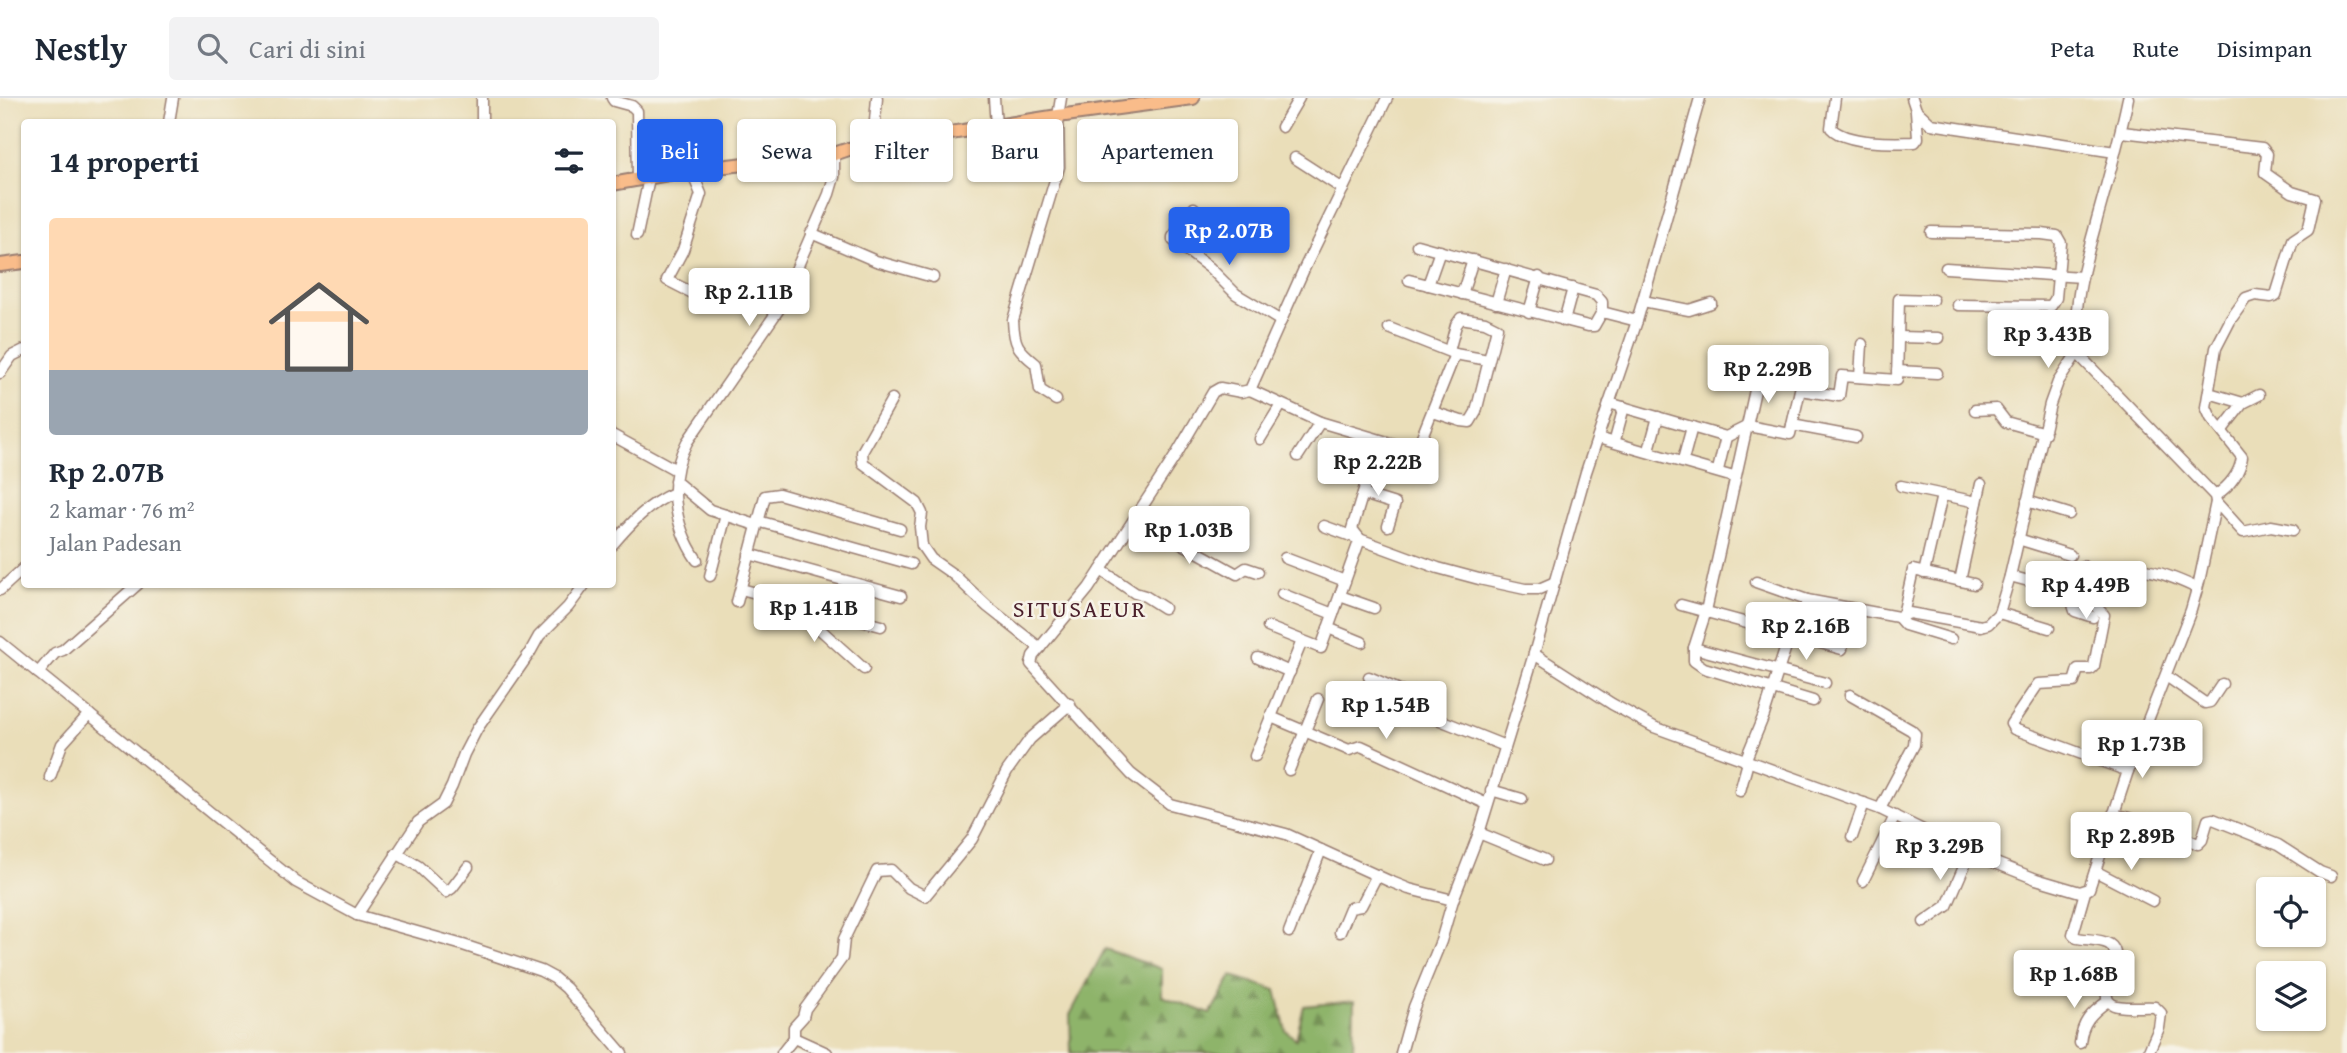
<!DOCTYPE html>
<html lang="id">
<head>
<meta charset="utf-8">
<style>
	body { margin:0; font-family:"Gentium Book Plus",serif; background:#f2f2f3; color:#1f2937; height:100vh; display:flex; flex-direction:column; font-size:26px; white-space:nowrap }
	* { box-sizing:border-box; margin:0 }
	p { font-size:23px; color:#747a83 }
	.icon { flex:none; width:38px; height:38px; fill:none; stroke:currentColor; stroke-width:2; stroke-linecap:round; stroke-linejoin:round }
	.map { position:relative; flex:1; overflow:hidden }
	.sheet { position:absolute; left:21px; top:21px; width:595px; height:469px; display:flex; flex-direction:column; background:#fff; border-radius:7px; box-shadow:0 2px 5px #0004 }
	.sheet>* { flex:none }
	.guide { position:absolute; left:637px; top:21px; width:665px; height:63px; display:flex; gap:14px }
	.fabs { position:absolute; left:2256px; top:779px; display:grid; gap:14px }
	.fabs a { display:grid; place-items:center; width:70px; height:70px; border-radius:7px; background:#fff; box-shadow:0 2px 5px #0004; font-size:35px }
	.price { position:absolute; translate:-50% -60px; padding:0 16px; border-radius:7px; background:#fff; color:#222; font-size:23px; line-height:46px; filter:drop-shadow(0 2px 4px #0008) }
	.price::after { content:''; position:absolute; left:50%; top:42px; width:21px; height:16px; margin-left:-10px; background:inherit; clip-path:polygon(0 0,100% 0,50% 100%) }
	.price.active { background:#2563eb; color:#fff }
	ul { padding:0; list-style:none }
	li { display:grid; align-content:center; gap:14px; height:371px; padding:0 28px }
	li span { display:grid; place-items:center; height:217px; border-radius:7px; color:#555 }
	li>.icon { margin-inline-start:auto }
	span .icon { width:126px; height:126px; fill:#fffc; stroke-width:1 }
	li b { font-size:30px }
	h2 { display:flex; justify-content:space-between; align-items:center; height:84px; padding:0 28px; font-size:30px }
	.pill { padding:0 24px; border-radius:7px; background:#fff; box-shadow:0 2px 5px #0004; font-size:24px; line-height:63px }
	.pill.active { background:#2563eb; color:#fff }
	header { display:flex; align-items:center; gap:42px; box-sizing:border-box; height:98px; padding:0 35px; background:#fff; border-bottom:2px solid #e0e1e3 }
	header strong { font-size:33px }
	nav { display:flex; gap:38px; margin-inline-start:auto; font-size:24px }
	.search { width:490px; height:63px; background:#f2f2f3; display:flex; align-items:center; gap:18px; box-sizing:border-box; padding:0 24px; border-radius:7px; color:#747a83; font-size:26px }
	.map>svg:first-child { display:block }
	.forest { fill:url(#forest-firs); stroke:#6c6a4a; stroke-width:2 }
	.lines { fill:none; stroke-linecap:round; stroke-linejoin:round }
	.minor-casing { stroke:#9a7e72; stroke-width:13 }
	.major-casing { stroke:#9a7e72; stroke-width:16 }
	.minor { stroke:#fff; stroke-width:10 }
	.major { stroke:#f9bc8a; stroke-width:12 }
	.labels { text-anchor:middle; stroke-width:5; stroke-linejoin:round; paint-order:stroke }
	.quarter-label { font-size:24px; letter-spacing:2px; fill:#4a1f2b; stroke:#f7f3e8 }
</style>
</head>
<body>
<header>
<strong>Nestly</strong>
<div class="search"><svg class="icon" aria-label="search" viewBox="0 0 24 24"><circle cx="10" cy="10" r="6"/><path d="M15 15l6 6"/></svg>Cari di sini</div>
<nav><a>Peta</a><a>Rute</a><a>Disimpan</a></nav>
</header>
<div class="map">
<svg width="2347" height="955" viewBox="0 0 2347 955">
	<defs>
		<pattern id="forest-firs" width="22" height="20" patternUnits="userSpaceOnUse" patternTransform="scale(1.75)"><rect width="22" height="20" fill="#8eb46a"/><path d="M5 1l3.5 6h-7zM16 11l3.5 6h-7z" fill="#769257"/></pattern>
	</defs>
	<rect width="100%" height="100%" fill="#f7f3e8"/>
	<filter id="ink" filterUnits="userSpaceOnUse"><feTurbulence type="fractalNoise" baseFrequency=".0143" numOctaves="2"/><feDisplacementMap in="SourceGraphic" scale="14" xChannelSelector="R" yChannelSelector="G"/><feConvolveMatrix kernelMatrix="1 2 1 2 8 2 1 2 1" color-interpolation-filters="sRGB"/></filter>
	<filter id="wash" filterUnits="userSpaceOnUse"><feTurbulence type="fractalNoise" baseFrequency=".00686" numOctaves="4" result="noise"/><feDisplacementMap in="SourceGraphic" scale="28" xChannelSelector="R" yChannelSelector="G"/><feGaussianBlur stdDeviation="1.57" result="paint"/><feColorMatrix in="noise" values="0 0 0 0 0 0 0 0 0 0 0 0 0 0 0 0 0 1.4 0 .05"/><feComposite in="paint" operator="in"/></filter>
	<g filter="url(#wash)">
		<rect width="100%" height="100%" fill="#eadeb9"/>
		<polygon class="forest" points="1105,851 1162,871 1162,898 1210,916 1232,878 1276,892 1286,933 1296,941 1304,908 1354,903 1353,955 1071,955 1070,917"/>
	</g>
	<g filter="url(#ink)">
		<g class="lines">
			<g class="minor-casing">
				<g id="minor">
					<polyline points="482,0 482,24"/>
					<polyline points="612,0 614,3 632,8 637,13 638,81"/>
					<polyline points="877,0 875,23 883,46"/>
					<polyline points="994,0 996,28"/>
					<polyline points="1387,0 1304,171 1250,292 1241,294 1220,290 1213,294 1176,357 1089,490 1033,558 1031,566 1131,676 1170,706 1286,736 1389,783 1409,791 1453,802"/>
					<path d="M1835,0L1831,30C1845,46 1895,45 1915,44L1918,40L1916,13"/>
					<polyline points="1912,0 1916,12 1931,26 2115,54"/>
					<polyline points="169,24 173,0"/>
					<polyline points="1282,29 1299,0"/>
					<path d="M2122,34L2262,50L2267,56L2265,75L2292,94L2315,101L2308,132L2293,142L2276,197L2271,199L2255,197L2246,200L2231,221L2216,250L2206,309L2211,320L2242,359C2240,376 2228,389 2215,398"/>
					<polyline points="1295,60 1343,91"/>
					<polyline points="757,64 758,35"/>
					<polyline points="691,72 701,96 683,152 667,182 714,206"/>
					<polyline points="1194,110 1173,139 1173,142 1210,170 1236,196 1281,223"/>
					<polyline points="1931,134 2042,136 2057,138 2061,145 2056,200 2051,208 1958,207"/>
					<polyline points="811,135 876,163 933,179"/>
					<polyline points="637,137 649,80"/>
					<polyline points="1417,147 1596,197 1602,204 1602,214 1637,223"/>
					<polyline points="1946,170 2082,179"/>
					<polyline points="1409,182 1588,228 1594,228 1602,214"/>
					<polyline points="1428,187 1440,153"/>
					<polyline points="1462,196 1473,162"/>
					<polyline points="1643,203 1689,212 1711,205"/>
					<polyline points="1496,205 1506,171"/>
					<polyline points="1529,214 1539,179"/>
					<polyline points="1564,223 1573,190"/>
					<polyline points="1389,230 1455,256 1488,262"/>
					<polyline points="1898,239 1939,240"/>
					<polyline points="1897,273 1937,275"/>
					<polyline points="0,275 12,258 24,252"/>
					<polyline points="1860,279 1862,246"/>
					<polyline points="1757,283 1706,513 1694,550 1694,563 1704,570 1813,603"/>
					<polyline points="1250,292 1320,324 1298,358"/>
					<polyline points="2209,295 2243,305"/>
					<polyline points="892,301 862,354 863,365 917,405 922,415 920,429 922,448 931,461 954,477 988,509 1040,550"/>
					<path d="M1056,302L1040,292L1036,266C1017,251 1014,246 1013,222L1059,69L1058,18L1061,0"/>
					<polyline points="1609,305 1726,339 1748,328 1790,336 1800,292 1839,298 1842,278 1897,282 1899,201 1933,202"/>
					<polyline points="1975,312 1996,311 2006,324 2045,335"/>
					<polyline points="1433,314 1461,323 1470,324 1476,314 1497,230 1485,224 1461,220 1456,227 1449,253"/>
					<polyline points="1320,324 1404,349 1417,351 1455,256"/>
					<polyline points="1792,327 1856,339"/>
					<polyline points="2222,332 2243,305 2259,297"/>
					<polyline points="612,337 676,372"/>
					<polyline points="1598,340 1730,378"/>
					<polyline points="1260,341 1281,307"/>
					<polyline points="1615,342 1624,309"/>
					<polyline points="1337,352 1420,376"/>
					<polyline points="1649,352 1658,319"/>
					<polyline points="1683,362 1692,329"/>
					<polyline points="1718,372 1726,339"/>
					<polyline points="675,383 710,412 756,427"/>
					<polyline points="1901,388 1977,404"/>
					<polyline points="1363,396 1395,406 1388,428"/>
					<polyline points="2027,403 2069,416"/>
					<polyline points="2216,404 2243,434 2271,428 2293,432"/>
					<polyline points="1136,420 1237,476 1246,470 1258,474"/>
					<polyline points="758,423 911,466"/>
					<polyline points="1324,428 1438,470 1479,481 1525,491 1539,491 1555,484"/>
					<polyline points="2018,441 2070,457"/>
					<path d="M612,447C631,425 648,406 674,395"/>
					<polyline points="749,456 901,498"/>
					<polyline points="1285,460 1345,483"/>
					<path d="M697,462C673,427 667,381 687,344L779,211L829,96L834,79V56"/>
					<path d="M2083,468C2077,482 2069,499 2075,513L2093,519"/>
					<polyline points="1101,472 1135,495 1145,498 1164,510"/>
					<polyline points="1924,475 1942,397"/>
					<polyline points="710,478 726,417"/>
					<polyline points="2010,478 2099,502"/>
					<polyline points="1960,483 1981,386"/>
					<polyline points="1756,484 1807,502"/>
					<polyline points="741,491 881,528"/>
					<polyline points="0,492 24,470"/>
					<polyline points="1282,496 1333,516"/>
					<polyline points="1340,498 1374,510"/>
					<polyline points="737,504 765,398 779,396 900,431"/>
					<polyline points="1681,507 1842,551"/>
					<polyline points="824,513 813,525 864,571"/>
					<polyline points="1999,515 2049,530"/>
					<polyline points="1903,517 1913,472 1974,486"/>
					<polyline points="1898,519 1905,527 1951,541"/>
					<polyline points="1268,529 1321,550 1360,441 1352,431 1373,362"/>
					<polyline points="1328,530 1362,544"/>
					<polyline points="0,544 296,784 357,817 463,847 541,873 554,880 566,890 622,955"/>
					<polyline points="1694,550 1825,585"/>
					<path d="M1534,556L1612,606L1654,629L1880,711L1970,755L2036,781L2080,794L2089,791L2128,673L2191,512L2199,484L2216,404L2215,398L2077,255C2072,212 2083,172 2094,132C2106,88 2119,44 2128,0"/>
					<polyline points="1258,560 1290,574"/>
					<polyline points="38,575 55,555 63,552 138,486"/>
					<polyline points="2166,578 2205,605 2210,604 2222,586"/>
					<polyline points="1369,579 1430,605 1430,618 1505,648"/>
					<polyline points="1850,597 1911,632 1915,636 1914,647 1880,711"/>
					<polyline points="1271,619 1349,652 1361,648 1487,706"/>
					<polyline points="1255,658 1302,543"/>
					<polyline points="1745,663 1764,617 1790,536 1803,520 1807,502 1898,519 1909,515 1981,528 1988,526 1999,515 2010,478 2050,306 2058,284 2077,255"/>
					<polyline points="1289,672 1318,601"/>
					<path d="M2128,673L2014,631L2011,626L2038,586L2074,584L2078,571H2091L2094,568L2104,517L2097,510L2112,477C2140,463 2172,479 2197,490"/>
					<polyline points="50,679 62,646 89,616"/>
					<polyline points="1491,692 1522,701"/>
					<polyline points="1740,693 1748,664"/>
					<polyline points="2113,716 2129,720 2141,726 2158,728 2198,746 2202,742 2208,722 2213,721 2278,747 2320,774 2331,778"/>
					<polyline points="1479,735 1545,762"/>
					<polyline points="1852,739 1864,705"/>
					<polyline points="396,755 418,768 446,794 452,790 468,769"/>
					<polyline points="2095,773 2153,803"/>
					<polyline points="1863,783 1895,718"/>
					<path d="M2085,794L2073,836L2077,840C2087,842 2100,841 2109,846C2129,859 2094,897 2112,906C2119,911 2145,908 2155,909L2161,915L2159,930L2148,955"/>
					<polyline points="357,817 418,724 443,706 452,688 464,656 477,631 529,556 539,538 568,509 585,486"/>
					<polyline points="1924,824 1947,808 1970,755"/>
					<polyline points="1289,834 1321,752"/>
					<polyline points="1340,834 1350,810 1361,808 1377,777"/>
					<polyline points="794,940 827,955"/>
					<path d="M2080,945C2082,924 2091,915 2108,903"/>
					<polyline points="782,955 794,940 794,929 803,919 805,911 842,860 844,841 877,773 891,772 909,790 925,798 972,741 1007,673 1030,641 1070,606"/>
					<polyline points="1401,955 1414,909 1441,843 1453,802 1479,735 1534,556 1586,374 1637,223 1700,0"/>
				</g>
			</g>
			<g class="major-casing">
				<g id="major">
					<polyline points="612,86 691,72 834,56 849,51 1058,18 1193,0"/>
					<polyline points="0,167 24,164"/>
				</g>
			</g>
			<use href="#minor" class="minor"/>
			<use href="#major" class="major"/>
		</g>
	</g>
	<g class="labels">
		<g class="quarter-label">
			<text x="1080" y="519">SITUSAEUR</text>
		</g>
	</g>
</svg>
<div class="fabs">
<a><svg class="icon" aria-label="locate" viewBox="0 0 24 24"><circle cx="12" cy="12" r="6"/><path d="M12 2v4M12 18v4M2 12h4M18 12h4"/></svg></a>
<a><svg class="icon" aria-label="layers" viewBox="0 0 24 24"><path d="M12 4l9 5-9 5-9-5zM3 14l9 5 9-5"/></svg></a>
</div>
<b class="price active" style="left:1229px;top:169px">Rp 2.07B</b>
<b class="price" style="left:749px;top:230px">Rp 2.11B</b>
<b class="price" style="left:2048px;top:272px">Rp 3.43B</b>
<b class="price" style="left:1768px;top:307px">Rp 2.29B</b>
<b class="price" style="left:1378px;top:400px">Rp 2.22B</b>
<b class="price" style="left:1189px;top:468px">Rp 1.03B</b>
<b class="price" style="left:2086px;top:523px">Rp 4.49B</b>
<b class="price" style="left:814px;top:546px">Rp 1.41B</b>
<b class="price" style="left:1806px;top:564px">Rp 2.16B</b>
<b class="price" style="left:1386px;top:643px">Rp 1.54B</b>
<b class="price" style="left:2142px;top:682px">Rp 1.73B</b>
<b class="price" style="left:2131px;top:774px">Rp 2.89B</b>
<b class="price" style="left:1940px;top:784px">Rp 3.29B</b>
<b class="price" style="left:2074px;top:912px">Rp 1.68B</b>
<div class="guide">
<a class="pill active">Beli</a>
<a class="pill">Sewa</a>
<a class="pill">Filter</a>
<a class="pill">Baru</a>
<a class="pill">Apartemen</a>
</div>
<section class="sheet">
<h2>14 properti<svg class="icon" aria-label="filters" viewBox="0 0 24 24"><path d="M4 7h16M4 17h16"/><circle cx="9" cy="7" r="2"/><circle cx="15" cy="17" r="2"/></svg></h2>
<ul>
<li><span style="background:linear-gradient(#ffd9b3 70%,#9aa5b1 0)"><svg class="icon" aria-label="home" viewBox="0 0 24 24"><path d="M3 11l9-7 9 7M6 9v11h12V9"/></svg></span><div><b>Rp 2.07B</b><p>2 kamar · 76 m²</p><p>Jalan Padesan</p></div></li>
</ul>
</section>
</div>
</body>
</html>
